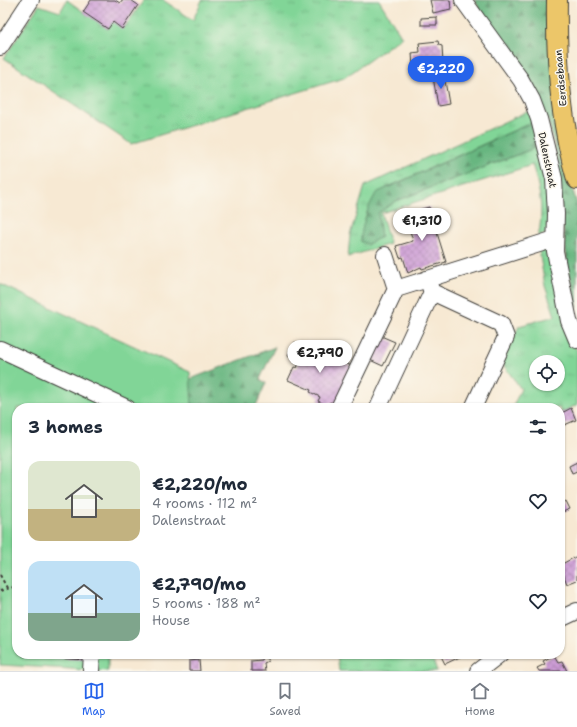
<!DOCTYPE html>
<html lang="en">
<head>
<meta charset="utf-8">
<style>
	body { margin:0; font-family:"Shantell Sans",sans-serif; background:#f6f6f7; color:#1f2937; height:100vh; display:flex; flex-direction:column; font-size:15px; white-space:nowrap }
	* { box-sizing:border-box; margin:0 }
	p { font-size:13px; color:#747a83 }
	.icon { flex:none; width:22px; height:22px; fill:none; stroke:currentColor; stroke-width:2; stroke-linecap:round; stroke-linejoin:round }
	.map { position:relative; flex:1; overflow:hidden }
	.panel { position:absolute; left:12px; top:403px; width:553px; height:256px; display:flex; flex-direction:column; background:#fff; border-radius:16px; box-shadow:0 1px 3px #0004 }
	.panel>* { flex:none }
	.controls { position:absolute; left:529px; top:355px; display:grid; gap:8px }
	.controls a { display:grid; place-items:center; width:36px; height:36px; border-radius:50%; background:#fff; box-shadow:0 1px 3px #0004; font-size:20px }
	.price { position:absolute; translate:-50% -34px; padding:0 9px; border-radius:14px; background:#fff; color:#222; font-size:13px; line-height:26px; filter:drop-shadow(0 1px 2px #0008) }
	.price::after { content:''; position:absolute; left:50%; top:24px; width:12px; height:9px; margin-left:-6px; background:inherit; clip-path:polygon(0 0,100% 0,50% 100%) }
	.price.on { background:#2563eb; color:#fff }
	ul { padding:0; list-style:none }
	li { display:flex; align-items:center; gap:12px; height:100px; padding:0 16px }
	li span { display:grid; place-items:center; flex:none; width:112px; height:80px; border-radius:12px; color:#555 }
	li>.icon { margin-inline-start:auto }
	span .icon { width:48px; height:48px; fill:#fffc; stroke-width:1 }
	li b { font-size:17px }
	h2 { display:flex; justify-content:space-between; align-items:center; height:48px; padding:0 16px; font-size:17px }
	.tab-bar { display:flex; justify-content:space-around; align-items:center; height:56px; border-top:1px solid #e0e1e3; background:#fff; font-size:11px; color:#747a83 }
	.tab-bar a { display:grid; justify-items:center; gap:2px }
	.tab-bar .on { color:#2563eb }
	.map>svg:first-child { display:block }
	.grass { fill:url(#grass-tufts); stroke:#4e785a; fill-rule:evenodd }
	.forest { fill:url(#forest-firs); stroke:#42694e }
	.park { fill:#81d597; stroke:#4e785a }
	.building { fill:url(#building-cross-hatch) }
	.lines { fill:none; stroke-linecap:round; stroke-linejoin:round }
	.minor-casing { stroke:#3d3b37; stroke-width:18 }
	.major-casing { stroke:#3d3b37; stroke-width:22 }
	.path { stroke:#3d3b37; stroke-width:2; stroke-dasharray:3 3; stroke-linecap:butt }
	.minor { stroke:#fff; stroke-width:16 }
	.major { stroke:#ecc669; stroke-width:20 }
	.labels { text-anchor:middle; stroke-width:3; stroke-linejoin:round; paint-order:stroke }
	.street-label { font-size:10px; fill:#1c1c1c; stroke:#fbf7ec }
</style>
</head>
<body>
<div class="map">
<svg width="577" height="671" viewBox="0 0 577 671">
	<defs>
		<pattern id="grass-tufts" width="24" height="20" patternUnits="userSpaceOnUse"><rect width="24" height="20" fill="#81d597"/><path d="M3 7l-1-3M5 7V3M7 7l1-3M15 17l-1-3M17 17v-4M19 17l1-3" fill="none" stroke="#6fb682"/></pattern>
		<pattern id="forest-firs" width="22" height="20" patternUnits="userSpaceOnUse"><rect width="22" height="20" fill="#68b680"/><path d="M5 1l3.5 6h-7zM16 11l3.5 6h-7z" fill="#559368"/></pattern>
		<pattern id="building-cross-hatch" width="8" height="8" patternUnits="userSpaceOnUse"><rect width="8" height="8" fill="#c893d3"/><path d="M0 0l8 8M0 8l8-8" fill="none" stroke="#a277aa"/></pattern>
	</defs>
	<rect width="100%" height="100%" fill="#fbf7ec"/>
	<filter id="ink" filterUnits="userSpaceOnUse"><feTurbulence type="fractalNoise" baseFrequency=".025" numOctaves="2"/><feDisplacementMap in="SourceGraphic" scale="8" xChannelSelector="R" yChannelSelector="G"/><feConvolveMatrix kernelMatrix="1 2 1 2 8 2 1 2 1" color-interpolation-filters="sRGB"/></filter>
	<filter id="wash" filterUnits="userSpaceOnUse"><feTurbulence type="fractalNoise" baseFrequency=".012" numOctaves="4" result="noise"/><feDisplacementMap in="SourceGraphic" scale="16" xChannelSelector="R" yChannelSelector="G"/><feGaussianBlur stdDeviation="0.9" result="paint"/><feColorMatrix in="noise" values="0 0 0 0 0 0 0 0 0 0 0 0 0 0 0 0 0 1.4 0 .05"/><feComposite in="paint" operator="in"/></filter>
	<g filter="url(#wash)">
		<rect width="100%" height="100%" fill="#f7e9d3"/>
		<g class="grass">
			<polygon points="67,0 108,29 113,21 124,28 144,0 163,0 193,20 202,0 379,0 402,37 344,78 131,144 4,58 39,5 60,12"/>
			<path d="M528,111L533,122L386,188L378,213L396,201L540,146L550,196L548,233L538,236C544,214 540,187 532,165L381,213L390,244L348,257L350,235L365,186Z"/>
			<path d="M544,248L551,251L568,332L577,351V405L560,413V408H512L521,389L502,363L519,326L555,316L545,286L539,250ZM536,362H558V384H536Z"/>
			<polygon points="337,654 431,654 437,671 339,671"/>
		</g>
		<g class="forest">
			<polygon points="474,0 549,0 563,157 577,204 577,308 567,262 555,150 549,123 540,101"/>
			<path d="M533,122L540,146L396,201L378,213L381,237L368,244L361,242C360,231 369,200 378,192Z"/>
			<polygon points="275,347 260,379 266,383 255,408 192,408 190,379"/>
		</g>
		<polygon class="park" points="0,284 190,372 192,408 17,408 17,654 108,654 108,671 0,665"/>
		<g id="blocks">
			<g class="building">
				<polygon points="91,0 115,0 120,3 122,0 131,0 138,5 122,29 113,22 108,29 83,12"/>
				<polygon points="430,0 450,0 451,9 433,13"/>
				<polygon points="437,17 437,25 421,25 421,18"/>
				<polygon points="438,41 439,45 442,46 443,64 432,65 432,69 424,70 424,66 413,68 412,53 420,52 419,43"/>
				<polygon points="444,75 449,104 438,106 433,77"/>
				<polygon points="429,207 446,262 422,269 421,267 408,273 403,257 400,258 396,246 413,241 405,214"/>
				<polygon points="381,336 395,342 383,366 370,360"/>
				<polygon points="295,342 328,358 329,355 337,359 336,361 339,363 340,361 354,367 336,405 330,402 328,406 318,401 320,397 310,392 311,390 288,380 294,367 297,368 300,361 288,355"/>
				<polygon points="571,408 576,420 560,427 560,414"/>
				<polygon points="577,462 577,472 572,474 569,466"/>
				<polygon points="566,501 570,509 560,513 560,504"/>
				<polygon points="577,556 577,580 567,584 560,565"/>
				<polygon points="23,654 88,654 87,660 23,656"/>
				<polygon points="445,654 466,654 445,664 441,656"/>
				<polygon points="554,655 558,662 562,661 567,671 539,671 537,668 545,664 543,661"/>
				<polygon points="263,657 267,659 268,661 264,663 265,671 251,671 251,661 262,660"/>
				<polygon points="199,660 200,671 189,671 189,661"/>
			</g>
		</g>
	</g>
	<g filter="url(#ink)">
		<use href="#blocks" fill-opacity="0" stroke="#3d3b37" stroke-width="1"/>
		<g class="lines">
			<g class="minor-casing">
				<g id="minor">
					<polyline points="463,0 521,80 532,100 539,119 554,179 556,214 555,251 569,321 577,340"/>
					<polyline points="0,47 31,0"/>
					<polyline points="385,255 396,289"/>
					<polyline points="427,279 432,292 501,324 506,337 473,408"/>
					<polyline points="0,349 127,408"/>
					<polyline points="339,408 396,289 555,239"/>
					<polyline points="378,408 432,292"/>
					<polyline points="560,619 577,611"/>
					<polyline points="91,671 92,654"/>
					<polyline points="478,671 500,654"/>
				</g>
			</g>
			<g class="major-casing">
				<path id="major" d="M557,0C556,61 560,121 577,179"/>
			</g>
			<g class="path">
				<polyline points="0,575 7,588"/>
				<polyline points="0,591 17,586"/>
			</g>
			<use href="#minor" class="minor"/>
			<use href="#major" class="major"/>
		</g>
	</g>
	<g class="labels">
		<g class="street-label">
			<text transform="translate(560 78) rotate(-95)" y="4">Eerdsebaan</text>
			<text transform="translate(548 160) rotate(78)" y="4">Dalenstraat</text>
		</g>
	</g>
</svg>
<div class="controls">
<a><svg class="icon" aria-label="locate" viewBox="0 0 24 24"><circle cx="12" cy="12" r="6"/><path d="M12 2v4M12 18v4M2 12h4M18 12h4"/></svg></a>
</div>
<b class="price on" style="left:441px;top:90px">€2,220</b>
<b class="price" style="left:422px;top:242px">€1,310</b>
<b class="price" style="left:320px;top:374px">€2,790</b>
<section class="panel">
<h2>3 homes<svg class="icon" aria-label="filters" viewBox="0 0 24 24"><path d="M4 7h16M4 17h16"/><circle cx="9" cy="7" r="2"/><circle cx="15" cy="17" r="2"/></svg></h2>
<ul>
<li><span style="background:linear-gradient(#dfe7d0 60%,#c2b280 0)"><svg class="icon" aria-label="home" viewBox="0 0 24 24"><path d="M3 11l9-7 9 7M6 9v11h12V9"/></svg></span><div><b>€2,220/mo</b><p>4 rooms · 112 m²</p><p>Dalenstraat</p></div><svg class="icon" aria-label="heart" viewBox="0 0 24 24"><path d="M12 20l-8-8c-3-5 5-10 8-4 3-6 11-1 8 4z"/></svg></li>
<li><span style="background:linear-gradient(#bfe0f5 65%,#7fa58c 0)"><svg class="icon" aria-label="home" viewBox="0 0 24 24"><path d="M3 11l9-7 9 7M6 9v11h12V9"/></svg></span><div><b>€2,790/mo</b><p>5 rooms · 188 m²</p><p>House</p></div><svg class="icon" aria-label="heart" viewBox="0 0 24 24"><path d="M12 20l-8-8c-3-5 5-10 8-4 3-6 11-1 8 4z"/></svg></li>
</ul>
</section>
</div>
<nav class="tab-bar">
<a class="on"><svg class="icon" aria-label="map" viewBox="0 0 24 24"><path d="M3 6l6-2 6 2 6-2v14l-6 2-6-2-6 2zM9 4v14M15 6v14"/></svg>Map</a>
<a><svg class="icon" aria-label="saved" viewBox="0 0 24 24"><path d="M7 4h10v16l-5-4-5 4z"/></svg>Saved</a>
<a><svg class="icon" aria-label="home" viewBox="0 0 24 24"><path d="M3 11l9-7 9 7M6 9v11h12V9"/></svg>Home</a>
</nav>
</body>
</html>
